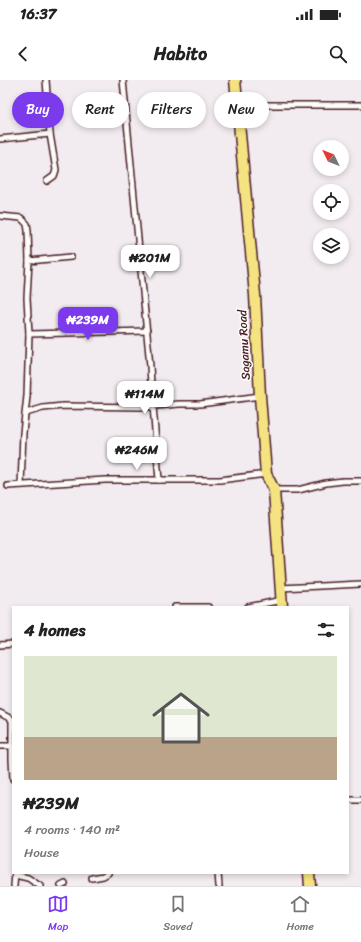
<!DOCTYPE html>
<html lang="en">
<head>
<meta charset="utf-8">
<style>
	body { margin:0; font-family:Sriracha,sans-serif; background:#f6f6f6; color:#222; height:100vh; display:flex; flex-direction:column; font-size:15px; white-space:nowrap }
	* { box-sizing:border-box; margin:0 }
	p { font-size:13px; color:#767676 }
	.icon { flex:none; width:22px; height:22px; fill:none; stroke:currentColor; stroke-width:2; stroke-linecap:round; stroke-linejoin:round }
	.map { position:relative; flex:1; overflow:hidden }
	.drawer { position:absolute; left:12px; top:526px; width:337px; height:268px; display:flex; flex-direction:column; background:#fff; border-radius:0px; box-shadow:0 2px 6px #0003 }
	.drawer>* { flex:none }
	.guide { position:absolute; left:12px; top:12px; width:337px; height:36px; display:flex; gap:8px }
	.needle { width:26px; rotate:313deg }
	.fabs { position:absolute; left:313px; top:60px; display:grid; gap:8px }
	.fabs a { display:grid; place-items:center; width:36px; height:36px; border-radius:50%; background:#fff; box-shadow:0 2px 6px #0003; font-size:20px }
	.price { position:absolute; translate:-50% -34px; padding:0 9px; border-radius:8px; background:#fff; color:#222; font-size:13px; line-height:26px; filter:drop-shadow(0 1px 2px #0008) }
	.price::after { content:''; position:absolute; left:50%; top:24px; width:12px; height:9px; margin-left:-6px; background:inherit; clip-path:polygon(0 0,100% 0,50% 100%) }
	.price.current { background:#7c3aed; color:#fff }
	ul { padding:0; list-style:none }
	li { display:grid; align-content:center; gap:8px; height:212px; padding:0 12px }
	li span { display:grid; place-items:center; height:124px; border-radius:0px; color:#555 }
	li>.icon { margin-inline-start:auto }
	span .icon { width:72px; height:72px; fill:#fffc; stroke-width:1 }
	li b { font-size:17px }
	h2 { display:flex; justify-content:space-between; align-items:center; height:48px; padding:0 12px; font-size:17px }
	.pill { padding:0 14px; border-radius:18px; background:#fff; box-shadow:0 2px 6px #0003; font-size:14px; line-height:36px }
	.pill.current { background:#7c3aed; color:#fff }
	.status { display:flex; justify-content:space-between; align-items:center; height:28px; padding:0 20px; background:#fff; direction:ltr }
	.status svg { height:11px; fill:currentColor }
	header { display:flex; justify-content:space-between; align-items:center; height:52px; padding:0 12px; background:#fff; font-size:18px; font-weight:700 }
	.tabs { display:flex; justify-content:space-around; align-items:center; height:56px; border-top:1px solid #e0e0e0; background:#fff; font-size:11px; color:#767676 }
	.tabs a { display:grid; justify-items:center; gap:2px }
	.tabs .current { color:#7c3aed }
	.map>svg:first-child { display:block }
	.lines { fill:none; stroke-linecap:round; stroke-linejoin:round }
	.street-casing { stroke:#4a1f2b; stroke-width:8 }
	.highway-casing { stroke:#4a1f2b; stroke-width:13 }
	.street { stroke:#fdfcf7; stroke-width:5 }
	.highway { stroke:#f5e382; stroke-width:10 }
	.labels { text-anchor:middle; stroke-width:3; stroke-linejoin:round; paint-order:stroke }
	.street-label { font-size:12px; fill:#4a1f2b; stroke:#fdfcf7 }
</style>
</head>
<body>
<div class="status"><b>16:37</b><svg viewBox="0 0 49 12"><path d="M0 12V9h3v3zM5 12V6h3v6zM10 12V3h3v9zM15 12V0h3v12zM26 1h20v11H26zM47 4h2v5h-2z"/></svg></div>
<header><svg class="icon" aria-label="back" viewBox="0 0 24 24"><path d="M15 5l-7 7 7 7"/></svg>Habito<svg class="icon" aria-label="search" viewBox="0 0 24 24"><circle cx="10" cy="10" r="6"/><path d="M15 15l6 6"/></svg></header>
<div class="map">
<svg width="361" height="806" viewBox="0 0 361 806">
	<rect width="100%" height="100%" fill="#f2ebf0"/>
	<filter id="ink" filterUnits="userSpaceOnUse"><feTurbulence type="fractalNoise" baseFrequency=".025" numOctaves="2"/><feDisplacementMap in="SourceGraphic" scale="8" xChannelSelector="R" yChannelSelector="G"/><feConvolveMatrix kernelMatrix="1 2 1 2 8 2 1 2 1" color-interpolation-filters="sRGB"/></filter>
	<g filter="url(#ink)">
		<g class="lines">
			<g class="street-casing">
				<g id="street">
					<polyline points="46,0 50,54 56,90 54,96 47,101"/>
					<polyline points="123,0 150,286 152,323 153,326 159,400"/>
					<polyline points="237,25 361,25"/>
					<polyline points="0,59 50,54"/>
					<polyline points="0,136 21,138 27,144 28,150 29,181 27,218 29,254 27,316 23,353 21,405"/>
					<polyline points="29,181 71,177"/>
					<polyline points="29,254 147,251"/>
					<polyline points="26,333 43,328 63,326 143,327 179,324 200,324 260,316"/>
					<polyline points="8,406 105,400 220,400 266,394"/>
					<polyline points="274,410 298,410 326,403 343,401 361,401"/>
					<polyline points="280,508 361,504"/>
					<polyline points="175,527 208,527"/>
					<polyline points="248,527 282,520"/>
					<polyline points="0,565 13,564"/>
					<polyline points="0,633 13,640"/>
					<polyline points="12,640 12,679 13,699"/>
					<polyline points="0,666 12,666"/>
					<polyline points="348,720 361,720"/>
					<polyline points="218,793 219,806"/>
					<polyline points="15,795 28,798 40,806"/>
					<polyline points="92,798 103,796 108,793"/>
					<polyline points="14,806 15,793"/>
					<polyline points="61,806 65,804"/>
				</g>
			</g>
			<g class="highway-casing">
				<g id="highway">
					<polyline points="235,0 255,215 260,316 266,394 274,410 282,527"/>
					<polyline points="309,793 310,806"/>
				</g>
			</g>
			<use href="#street" class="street"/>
			<use href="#highway" class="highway"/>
		</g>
	</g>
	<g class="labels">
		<g class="street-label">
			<text transform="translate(244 265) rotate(-93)" y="4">Sagamu Road</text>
		</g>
	</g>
</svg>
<div class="fabs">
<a><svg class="needle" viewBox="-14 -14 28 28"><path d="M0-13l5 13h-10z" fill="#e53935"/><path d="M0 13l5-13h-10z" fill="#767676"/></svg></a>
<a><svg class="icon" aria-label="locate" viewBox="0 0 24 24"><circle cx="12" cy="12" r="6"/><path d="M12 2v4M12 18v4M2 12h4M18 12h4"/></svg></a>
<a><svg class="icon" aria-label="layers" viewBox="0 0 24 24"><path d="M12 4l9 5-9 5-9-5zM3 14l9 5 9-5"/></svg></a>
</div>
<b class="price" style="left:150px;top:199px">₦201M</b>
<b class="price current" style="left:88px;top:261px">₦239M</b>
<b class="price" style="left:145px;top:335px">₦114M</b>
<b class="price" style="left:137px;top:391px">₦246M</b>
<div class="guide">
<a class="pill current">Buy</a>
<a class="pill">Rent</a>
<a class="pill">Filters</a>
<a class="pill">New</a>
</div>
<section class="drawer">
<h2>4 homes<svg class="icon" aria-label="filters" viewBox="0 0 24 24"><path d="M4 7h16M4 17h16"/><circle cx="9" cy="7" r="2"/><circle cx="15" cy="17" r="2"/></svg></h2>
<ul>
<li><span style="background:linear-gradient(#dfe7d0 65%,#b9a48a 0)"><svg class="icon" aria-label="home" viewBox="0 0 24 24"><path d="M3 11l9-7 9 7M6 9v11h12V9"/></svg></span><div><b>₦239M</b><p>4 rooms · 140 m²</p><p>House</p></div></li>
</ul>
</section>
</div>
<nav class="tabs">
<a class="current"><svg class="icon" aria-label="map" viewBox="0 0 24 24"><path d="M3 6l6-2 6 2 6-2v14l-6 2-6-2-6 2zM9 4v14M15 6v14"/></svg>Map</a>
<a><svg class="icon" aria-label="saved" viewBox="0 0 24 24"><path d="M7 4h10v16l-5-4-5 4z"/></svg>Saved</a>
<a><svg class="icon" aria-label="home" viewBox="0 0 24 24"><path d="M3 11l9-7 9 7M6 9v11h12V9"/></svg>Home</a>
</nav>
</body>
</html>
